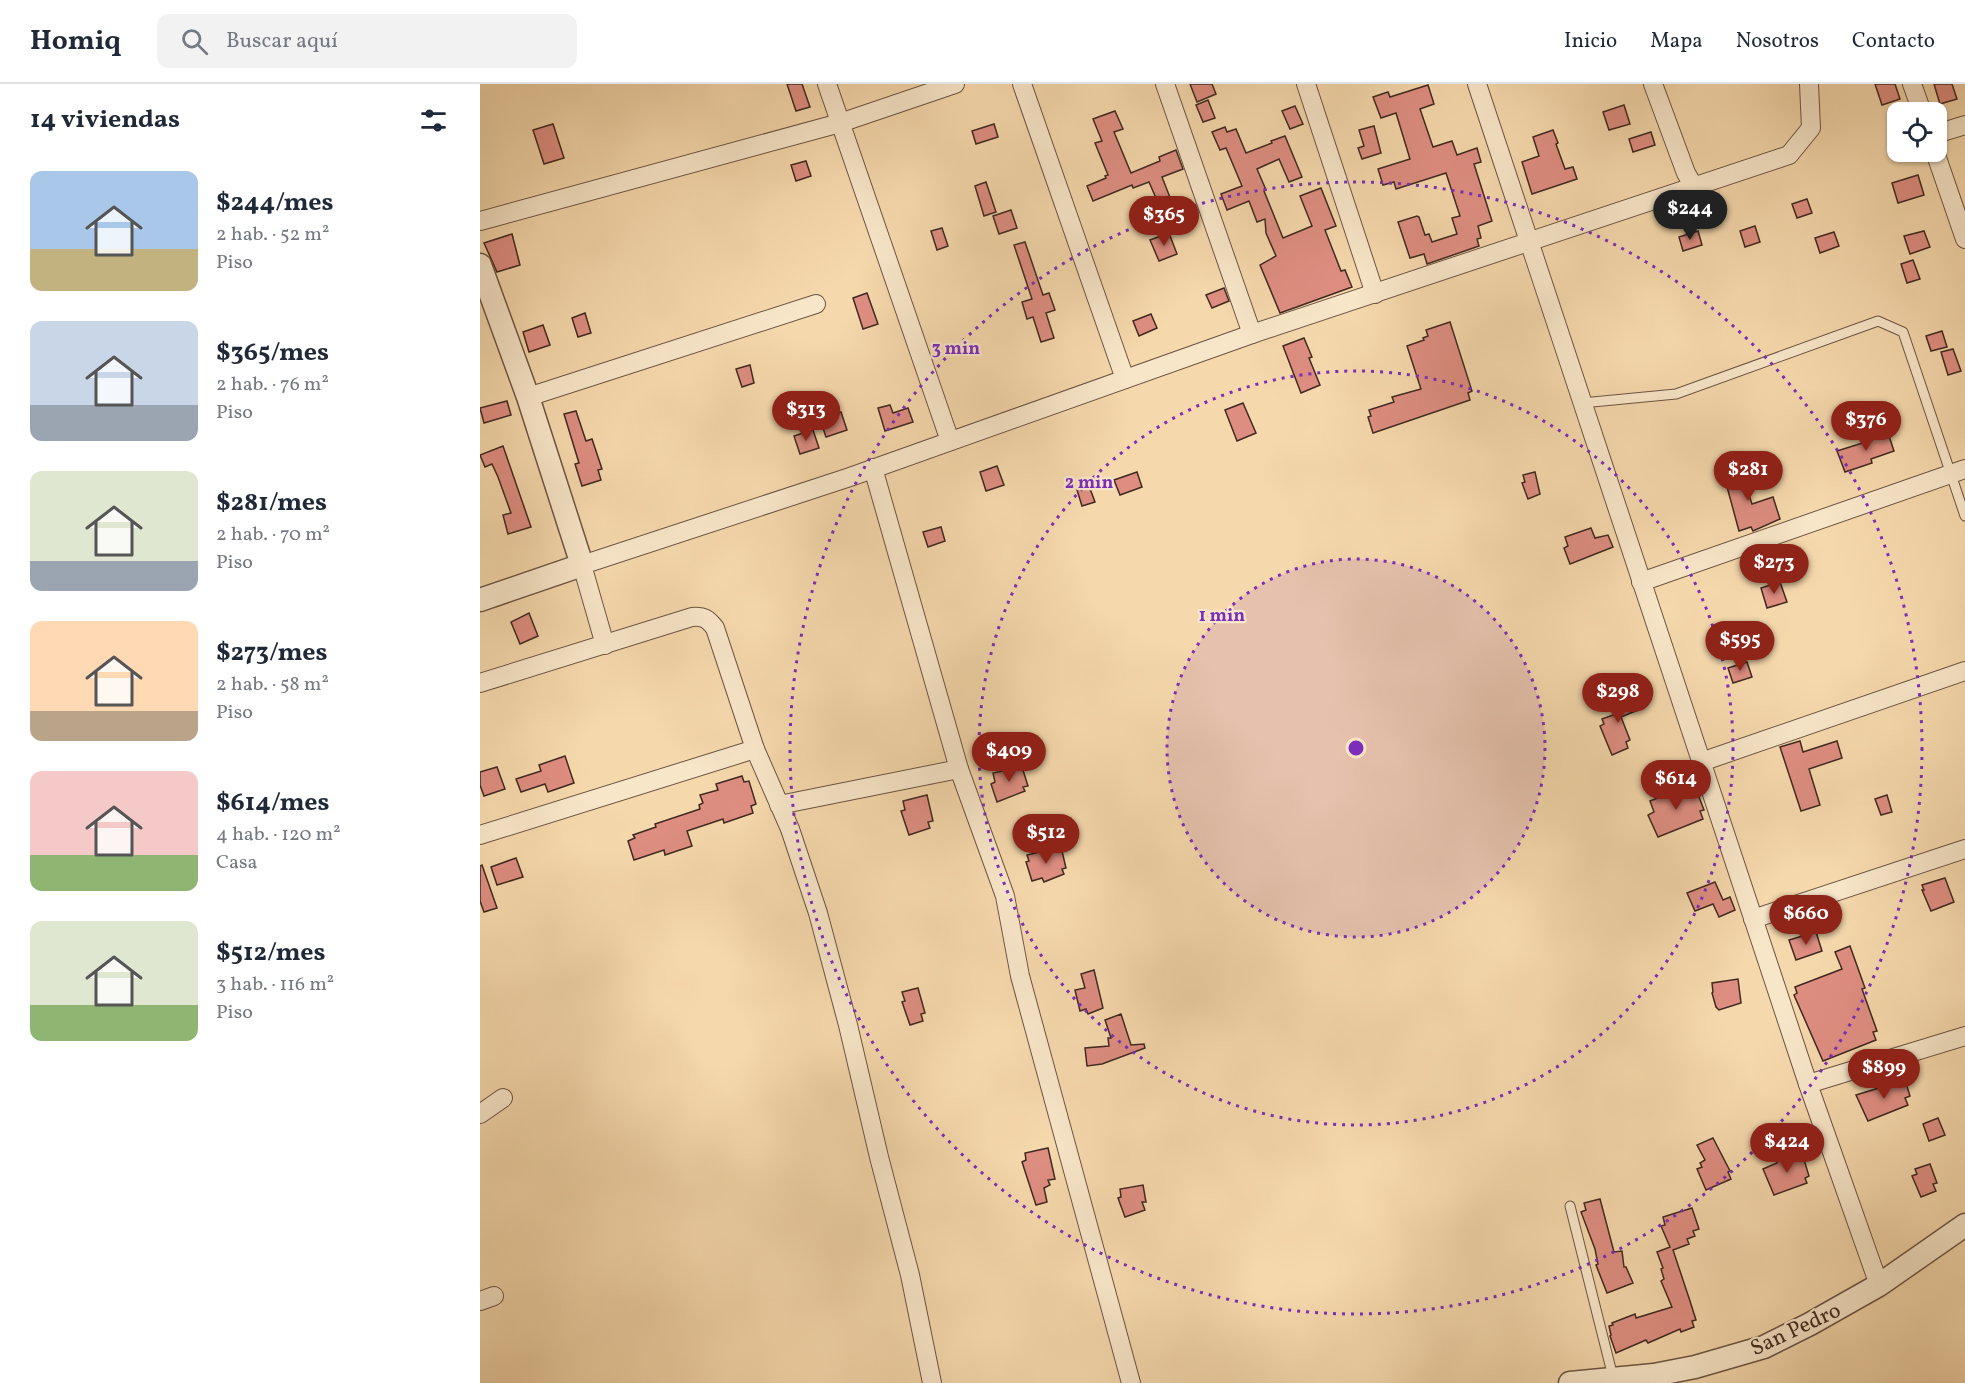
<!DOCTYPE html>
<html lang="es">
<head>
<meta charset="utf-8">
<style>
	body { margin:0; font-family:Vollkorn,serif; background:#f2f2f3; color:#1f2937; height:100vh; display:flex; flex-direction:column; font-size:22px; white-space:nowrap }
	* { box-sizing:border-box; margin:0 }
	p { font-size:20px; color:#747a83 }
	.icon { flex:none; width:33px; height:33px; fill:none; stroke:currentColor; stroke-width:2; stroke-linecap:round; stroke-linejoin:round }
	.map { position:relative; flex:1; overflow:hidden }
	.sheet { display:flex; flex-direction:column; background:#fff; width:480px }
	.sheet>* { flex:none }
	.buttons { position:absolute; left:1407px; top:18px; display:grid; gap:12px }
	.buttons a { display:grid; place-items:center; width:60px; height:60px; border-radius:12px; background:#fff; box-shadow:0 2px 4px #0004; font-size:30px }
	.price { position:absolute; translate:-50% -51px; padding:0 14px; border-radius:21px; background:#8f2418; color:#fff; font-size:20px; line-height:39px; filter:drop-shadow(0 2px 3px #0008) }
	.price::after { content:''; position:absolute; left:50%; top:36px; width:18px; height:14px; margin-left:-9px; background:inherit; clip-path:polygon(0 0,100% 0,50% 100%) }
	.price.current { background:#222; color:#fff }
	ul { padding:0; list-style:none }
	li { display:flex; align-items:center; gap:18px; height:150px; padding:0 30px }
	li span { display:grid; place-items:center; flex:none; width:168px; height:120px; border-radius:12px; color:#555 }
	li>.icon { margin-inline-start:auto }
	span .icon { width:72px; height:72px; fill:#fffc; stroke-width:1 }
	li b { font-size:26px }
	h2 { display:flex; justify-content:space-between; align-items:center; height:72px; padding:0 30px; font-size:26px }
	header { display:flex; align-items:center; gap:36px; box-sizing:border-box; height:84px; padding:0 30px; background:#fff; border-bottom:2px solid #e0e1e3 }
	header strong { font-size:28px }
	nav { display:flex; gap:33px; margin-inline-start:auto; font-size:21px }
	.search { width:420px; height:54px; background:#f2f2f3; display:flex; align-items:center; gap:15px; box-sizing:border-box; padding:0 21px; border-radius:12px; color:#747a83; font-size:22px }
	main { display:flex; flex:1; min-height:0 }
	.map>svg:first-child { display:block }
	.building { fill:#de8e81; stroke:#402920; stroke-width:1.5 }
	.lines { fill:none; stroke-linecap:round; stroke-linejoin:round }
	.service-casing { stroke:#6d5543; stroke-width:11 }
	.minor-casing { stroke:#6d5543; stroke-width:20 }
	.tertiary-casing { stroke:#6d5543; stroke-width:25 }
	.service { stroke:#f8e6c9; stroke-width:9 }
	.minor { stroke:#f8e6c9; stroke-width:18 }
	.tertiary { stroke:#f8e6c9; stroke-width:22 }
	.ring { fill:none; stroke:#7b2cbf; stroke-width:3; stroke-dasharray:3 6 }
	.labels { text-anchor:middle; stroke-width:4.5; stroke-linejoin:round; paint-order:stroke }
	.street-label { font-size:22px; fill:#402920; stroke:#f8e6c9 }
	.centre { fill:#7b2cbf; stroke:#f8e6c9; stroke-width:3 }
	.ring-label { font-size:18px; text-anchor:middle; font-weight:bold; fill:#7b2cbf; stroke:#f8e6c9; stroke-width:4.5; stroke-linejoin:round; paint-order:stroke }
</style>
</head>
<body>
<header>
<strong>Homiq</strong>
<div class="search"><svg class="icon" aria-label="search" viewBox="0 0 24 24"><circle cx="10" cy="10" r="6"/><path d="M15 15l6 6"/></svg>Buscar aquí</div>
<nav><a>Inicio</a><a>Mapa</a><a>Nosotros</a><a>Contacto</a></nav>
</header>
<main>
<section class="sheet">
<h2>14 viviendas<svg class="icon" aria-label="filters" viewBox="0 0 24 24"><path d="M4 7h16M4 17h16"/><circle cx="9" cy="7" r="2"/><circle cx="15" cy="17" r="2"/></svg></h2>
<ul>
<li><span style="background:linear-gradient(#a9c7e8 65%,#c2b280 0)"><svg class="icon" aria-label="home" viewBox="0 0 24 24"><path d="M3 11l9-7 9 7M6 9v11h12V9"/></svg></span><div><b>$244/mes</b><p>2 hab. · 52 m²</p><p>Piso</p></div></li>
<li><span style="background:linear-gradient(#c9d6e8 70%,#9aa5b1 0)"><svg class="icon" aria-label="home" viewBox="0 0 24 24"><path d="M3 11l9-7 9 7M6 9v11h12V9"/></svg></span><div><b>$365/mes</b><p>2 hab. · 76 m²</p><p>Piso</p></div></li>
<li><span style="background:linear-gradient(#dfe7d0 75%,#9aa5b1 0)"><svg class="icon" aria-label="home" viewBox="0 0 24 24"><path d="M3 11l9-7 9 7M6 9v11h12V9"/></svg></span><div><b>$281/mes</b><p>2 hab. · 70 m²</p><p>Piso</p></div></li>
<li><span style="background:linear-gradient(#ffd9b3 75%,#b9a48a 0)"><svg class="icon" aria-label="home" viewBox="0 0 24 24"><path d="M3 11l9-7 9 7M6 9v11h12V9"/></svg></span><div><b>$273/mes</b><p>2 hab. · 58 m²</p><p>Piso</p></div></li>
<li><span style="background:linear-gradient(#f6c9c9 70%,#8fb573 0)"><svg class="icon" aria-label="home" viewBox="0 0 24 24"><path d="M3 11l9-7 9 7M6 9v11h12V9"/></svg></span><div><b>$614/mes</b><p>4 hab. · 120 m²</p><p>Casa</p></div></li>
<li><span style="background:linear-gradient(#dfe7d0 70%,#8fb573 0)"><svg class="icon" aria-label="home" viewBox="0 0 24 24"><path d="M3 11l9-7 9 7M6 9v11h12V9"/></svg></span><div><b>$512/mes</b><p>3 hab. · 116 m²</p><p>Piso</p></div></li>
</ul>
</section>
<div class="map">
<svg width="1485" height="1299" viewBox="0 0 1485 1299">
	<rect width="100%" height="100%" fill="#f5d8ac"/>
	<filter id="stains"><feTurbulence type="fractalNoise" baseFrequency=".00333" numOctaves="4"/><feColorMatrix values="0 0 0 0 .2 0 0 0 0 .09 0 0 0 0 .02 0 0 0 .5 -.17"/></filter>
	<radialGradient id="worn" r=".72"><stop offset=".6" stop-color="#630" stop-opacity="0"/><stop offset="1" stop-color="#630" stop-opacity=".3"/></radialGradient>
	<g class="building">
		<polygon points="307,0 322,0 330,23 316,27"/>
		<polygon points="710,0 732,0 736,10 717,18"/>
		<polygon points="1395,0 1415,0 1420,15 1402,21"/>
		<polygon points="1454,0 1472,0 1477,15 1460,20"/>
		<polygon points="948,1 954,20 940,25 953,63 972,57 977,71 997,64 1001,78 994,80 1012,137 998,142 1001,154 997,155 999,162 947,180 944,170 930,174 918,138 937,132 939,133 945,151 949,150 952,158 977,150 972,134 980,132 966,89 916,105 914,98 903,101 898,85 930,75 916,29 901,34 893,13 908,8 910,13"/>
		<polygon points="728,16 735,34 723,38 716,21"/>
		<polygon points="1144,21 1150,40 1129,46 1123,28"/>
		<polygon points="815,22 823,40 810,45 802,27"/>
		<polygon points="635,27 643,45 634,48 651,89 680,77 679,73 696,66 703,85 682,93 691,116 679,121 669,98 653,104 652,101 613,117 607,102 626,94 625,92 628,91 615,59 622,57 613,35"/>
		<polygon points="73,40 84,74 64,80 53,46"/>
		<polygon points="514,40 518,53 496,60 492,47"/>
		<polygon points="894,42 901,69 882,75 878,64 884,62 879,46"/>
		<polygon points="745,43 747,48 756,45 766,69 792,59 791,57 805,52 822,93 809,98 799,75 777,85 786,106 784,107 803,154 832,142 820,112 841,104 856,142 845,146 861,187 865,186 872,203 800,229 780,181 796,172 786,149 785,135 777,138 769,117 747,126 741,110 762,102 746,64 740,66 732,48"/>
		<polygon points="1073,46 1078,59 1076,60 1085,85 1093,83 1097,95 1052,110 1042,78 1059,72 1053,53"/>
		<polygon points="1171,48 1175,61 1153,68 1149,55"/>
		<polygon points="326,77 331,92 316,97 311,81"/>
		<polygon points="1438,91 1444,111 1418,119 1412,99"/>
		<polygon points="506,98 516,128 504,132 495,102"/>
		<polygon points="1327,115 1332,129 1317,134 1312,120"/>
		<polygon points="699,123 705,136 691,142 685,129"/>
		<polygon points="531,126 537,144 519,150 513,132"/>
		<polygon points="1275,142 1280,158 1265,163 1260,147"/>
		<polygon points="462,144 468,162 457,166 451,147"/>
		<polygon points="1218,147 1222,161 1203,167 1199,153"/>
		<polygon points="1444,147 1450,163 1430,170 1424,152"/>
		<polygon points="1354,148 1359,162 1340,169 1335,154"/>
		<polygon points="689,149 697,170 679,177 670,156"/>
		<polygon points="32,150 40,181 17,188 4,159"/>
		<polygon points="545,158 563,211 569,209 575,226 566,229 574,254 561,258 553,233 547,235 542,218 552,215 534,161"/>
		<polygon points="1433,176 1440,195 1427,199 1421,180"/>
		<polygon points="744,204 749,217 732,224 726,211"/>
		<polygon points="387,209 398,240 383,245 373,214"/>
		<polygon points="105,229 111,249 98,253 92,234"/>
		<polygon points="671,230 677,244 659,252 653,237"/>
		<polygon points="970,238 992,307 988,309 990,316 893,349 888,333 891,332 889,326 914,318 912,313 941,305 927,262 944,256 943,254 948,252 946,246"/>
		<polygon points="63,241 70,261 49,268 43,248"/>
		<polygon points="1462,247 1467,263 1451,267 1446,252"/>
		<polygon points="824,254 832,273 829,274 840,301 821,309 803,262"/>
		<polygon points="1473,265 1481,287 1468,291 1461,268"/>
		<polygon points="270,281 274,299 262,303 256,285"/>
		<polygon points="27,317 31,331 4,339 0,324"/>
		<polygon points="763,319 776,349 757,357 745,326"/>
		<polygon points="410,321 413,329 428,324 433,338 405,347 398,324"/>
		<polygon points="96,327 106,357 112,355 122,385 118,386 121,396 102,402 95,380 99,379 84,330"/>
		<polygon points="361,328 367,346 346,353 340,335"/>
		<polygon points="333,346 339,364 320,370 314,352"/>
		<polygon points="1407,346 1414,367 1391,375 1392,379 1365,388 1357,367 1392,356 1391,352"/>
		<polygon points="23,362 51,443 28,450 23,431 31,429 18,393 12,380 5,383 0,371"/>
		<polygon points="1269,380 1273,393 1264,396 1272,420 1293,413 1300,435 1273,447 1271,443 1259,447 1243,388"/>
		<polygon points="517,382 524,401 506,407 500,388"/>
		<polygon points="657,388 662,403 640,411 634,396"/>
		<polygon points="1055,388 1060,410 1048,415 1042,399 1045,398 1043,391"/>
		<polygon points="609,402 615,418 602,422 597,406"/>
		<polygon points="461,443 465,457 448,463 443,448"/>
		<polygon points="1111,444 1115,454 1128,451 1133,463 1090,480 1084,464 1088,462 1085,453"/>
		<polygon points="1300,498 1307,518 1287,524 1281,504"/>
		<polygon points="49,529 58,552 40,560 31,538"/>
		<polygon points="1267,578 1272,593 1253,599 1248,584"/>
		<polygon points="1151,609 1158,626 1141,633 1150,656 1146,658 1148,664 1132,671 1120,642 1124,640 1122,635 1136,630 1131,617"/>
		<polygon points="1320,657 1323,668 1357,657 1362,674 1329,685 1340,721 1321,727 1300,663"/>
		<polygon points="85,672 94,699 68,708 65,700 41,708 36,695 61,687 59,681"/>
		<polygon points="17,683 25,705 4,712 0,701 0,688"/>
		<polygon points="542,683 548,702 543,703 545,707 517,718 511,700 515,698 513,689"/>
		<polygon points="262,692 264,698 269,697 276,720 271,722 273,729 244,739 243,735 207,747 212,762 185,771 184,766 154,776 148,757 155,754 153,751 176,743 175,740 220,725 219,721 223,719 220,711 238,706 236,700"/>
		<polygon points="1214,700 1224,726 1220,727 1223,735 1178,753 1168,731 1174,728 1170,717"/>
		<polygon points="447,711 453,737 448,738 450,744 429,751 421,727 425,726 423,717"/>
		<polygon points="1407,711 1412,728 1401,731 1395,715"/>
		<polygon points="581,763 586,784 582,785 584,790 564,798 562,794 552,797 546,778 549,777 547,771"/>
		<polygon points="36,774 43,793 17,801 11,783"/>
		<polygon points="2,781 17,824 4,828 0,817 0,782"/>
		<polygon points="1465,794 1474,818 1451,827 1442,806 1444,806 1442,801"/>
		<polygon points="1235,798 1243,816 1250,813 1255,826 1239,833 1233,820 1215,827 1207,809"/>
		<polygon points="1336,848 1342,867 1316,876 1309,856"/>
		<polygon points="1370,862 1385,904 1382,905 1397,947 1393,948 1396,956 1343,977 1314,911 1317,909 1315,903 1362,885 1355,868"/>
		<polygon points="614,886 623,924 608,930 606,925 600,927 595,906 605,904 601,890"/>
		<polygon points="1258,895 1261,919 1239,926 1236,923 1232,909 1233,908 1232,899"/>
		<polygon points="438,904 445,929 441,930 443,937 430,941 422,918 425,917 422,908"/>
		<polygon points="641,930 651,961 664,960 665,964 622,980 607,982 605,964 629,962 628,954 631,954 625,936"/>
		<polygon points="1425,996 1430,1012 1425,1014 1428,1021 1388,1037 1376,1011"/>
		<polygon points="1458,1034 1465,1051 1449,1057 1443,1040"/>
		<polygon points="1233,1054 1250,1087 1248,1088 1251,1095 1226,1106 1217,1085 1222,1083 1220,1079 1225,1076 1217,1061"/>
		<polygon points="568,1064 575,1095 568,1096 570,1101 564,1104 567,1118 556,1121 542,1078 546,1076 545,1069"/>
		<polygon points="1322,1069 1329,1092 1325,1094 1327,1099 1294,1111 1283,1085 1297,1079 1297,1077"/>
		<polygon points="1450,1080 1457,1099 1453,1100 1456,1107 1441,1113 1432,1092 1437,1090 1435,1085"/>
		<polygon points="663,1101 666,1118 662,1118 665,1126 645,1133 638,1114 641,1113 640,1105"/>
		<polygon points="1120,1115 1134,1168 1142,1167 1144,1183 1146,1183 1153,1199 1127,1209 1116,1181 1118,1180 1115,1165 1101,1128 1106,1126 1104,1119"/>
		<polygon points="1212,1124 1219,1145 1213,1147 1215,1152 1207,1155 1209,1160 1193,1166 1210,1217 1216,1236 1212,1237 1214,1243 1201,1248 1200,1245 1168,1259 1166,1256 1136,1269 1130,1252 1131,1251 1129,1242 1133,1241 1132,1239 1155,1230 1156,1234 1192,1223 1181,1197 1184,1195 1181,1185 1183,1184 1177,1168 1190,1163 1181,1142 1185,1141 1183,1133"/>
	</g>
	<g class="lines">
		<g class="service-casing">
			<g id="service">
				<polyline points="1102,319 1196,310 1398,237 1423,248 1485,432"/>
				<polyline points="1090,1122 1133,1293"/>
			</g>
		</g>
		<g class="minor-casing">
			<g id="minor">
				<polyline points="347,0 470,357"/>
				<polyline points="542,0 645,295"/>
				<polyline points="685,0 772,250"/>
				<polyline points="826,0 895,210"/>
				<polyline points="997,0 1328,1000 1399,1201"/>
				<polyline points="1173,0 1206,89 1214,103"/>
				<polyline points="1432,0 1442,28"/>
				<polyline points="1456,50 1485,41"/>
				<polyline points="1455,68 1485,155"/>
				<polyline points="0,137 360,39 475,0"/>
				<polyline points="48,313 336,220"/>
				<polyline points="393,384 479,685 525,812 540,892 651,1299"/>
				<polyline points="1161,498 1485,385"/>
				<polyline points="125,561 102,481 370,393 772,250 1309,71 1331,44 1329,0"/>
				<path d="M0,599L212,533C224,532 228,535 235,544L275,665L310,745L338,829L368,941L399,1073L430,1191L452,1299"/>
				<polyline points="1221,678 1485,587"/>
				<polyline points="299,721 479,685"/>
				<polyline points="0,751 275,665"/>
				<polyline points="1273,835 1485,765"/>
				<polyline points="1328,1000 1485,952"/>
				<polyline points="0,1030 23,1014"/>
				<polyline points="0,1217 14,1212"/>
			</g>
		</g>
		<g class="tertiary-casing">
			<g id="tertiary">
				<polyline points="0,181 48,313 102,481 0,516"/>
				<polyline points="1090,1299 1174,1291 1215,1283 1284,1263 1330,1240 1399,1201 1485,1141"/>
			</g>
		</g>
		<use href="#service" class="service"/>
		<use href="#minor" class="minor"/>
		<use href="#tertiary" class="tertiary"/>
	</g>
	<circle cx="876" cy="664" r="189" fill="#7b2cbf" fill-opacity=".12"/>
	<g class="ring">
		<circle cx="876" cy="664" r="189"/>
		<circle cx="876" cy="664" r="377"/>
		<circle cx="876" cy="664" r="566"/>
	</g>
	<g class="labels">
		<g class="street-label">
			<text transform="translate(1315 1244) rotate(-25)" y="8">San Pedro</text>
		</g>
	</g>
	<circle cx="876" cy="664" r="9" class="centre"/>
	<g class="ring-label">
		<text x="476" y="270">3 min</text>
		<text x="609" y="404">2 min</text>
		<text x="742" y="537">1 min</text>
	</g>
	<rect width="100%" height="100%" filter="url(#stains)"/>
	<rect width="100%" height="100%" fill="url(#worn)"/>
</svg>
<div class="buttons">
<a><svg class="icon" aria-label="locate" viewBox="0 0 24 24"><circle cx="12" cy="12" r="6"/><path d="M12 2v4M12 18v4M2 12h4M18 12h4"/></svg></a>
</div>
<b class="price current" style="left:1210px;top:157px">$244</b>
<b class="price" style="left:684px;top:163px">$365</b>
<b class="price" style="left:326px;top:358px">$313</b>
<b class="price" style="left:1386px;top:368px">$376</b>
<b class="price" style="left:1268px;top:418px">$281</b>
<b class="price" style="left:1294px;top:511px">$273</b>
<b class="price" style="left:1260px;top:588px">$595</b>
<b class="price" style="left:1138px;top:640px">$298</b>
<b class="price" style="left:529px;top:699px">$409</b>
<b class="price" style="left:1196px;top:727px">$614</b>
<b class="price" style="left:566px;top:781px">$512</b>
<b class="price" style="left:1326px;top:862px">$660</b>
<b class="price" style="left:1404px;top:1016px">$899</b>
<b class="price" style="left:1307px;top:1090px">$424</b>
</div>
</main>
</body>
</html>
